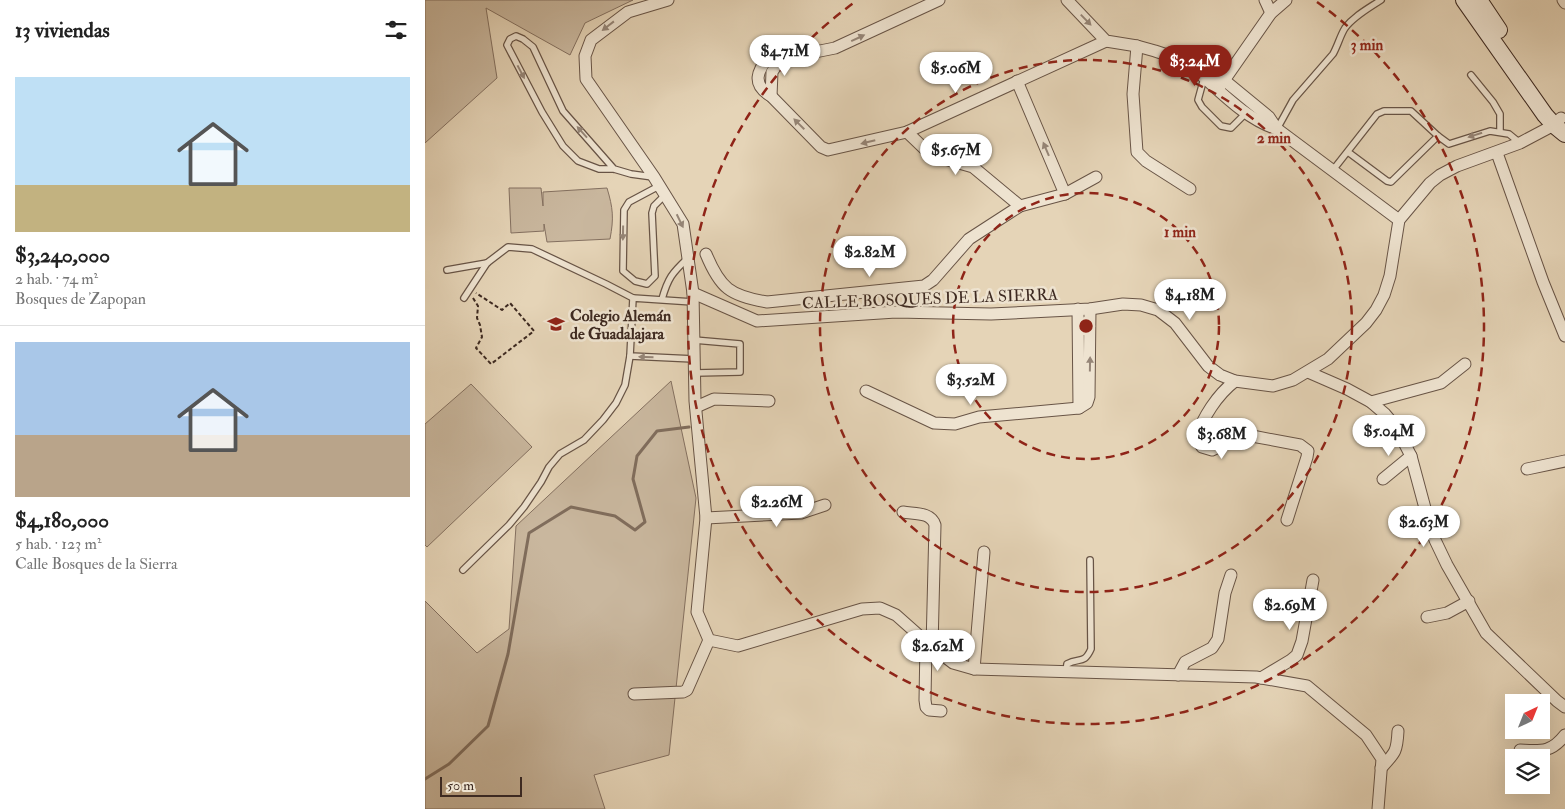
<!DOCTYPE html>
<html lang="es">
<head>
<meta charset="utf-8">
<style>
	body { margin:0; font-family:"IM FELL Double Pica",serif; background:#f2f2f2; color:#222; height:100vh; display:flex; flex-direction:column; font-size:19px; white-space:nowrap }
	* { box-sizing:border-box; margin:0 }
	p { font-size:16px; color:#767676 }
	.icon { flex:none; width:28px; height:28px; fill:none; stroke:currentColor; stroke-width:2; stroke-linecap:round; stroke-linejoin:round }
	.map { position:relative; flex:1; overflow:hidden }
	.side { display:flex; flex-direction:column; background:#fff; width:425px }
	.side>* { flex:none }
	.needle { width:32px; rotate:43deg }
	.controls { position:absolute; left:1080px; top:694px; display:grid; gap:10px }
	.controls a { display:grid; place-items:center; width:45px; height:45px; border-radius:0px; background:#fff; box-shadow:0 5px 20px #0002; font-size:25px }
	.scale { position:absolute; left:15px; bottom:12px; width:82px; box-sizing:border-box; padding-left:5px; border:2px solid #3e2a21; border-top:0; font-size:14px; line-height:18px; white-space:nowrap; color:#3e2a21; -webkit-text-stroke:4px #eee3d0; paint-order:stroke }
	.price { position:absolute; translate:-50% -42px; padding:0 11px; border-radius:18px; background:#fff; color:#222; font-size:16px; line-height:32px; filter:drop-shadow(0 1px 2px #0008) }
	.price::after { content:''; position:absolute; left:50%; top:30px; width:15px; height:11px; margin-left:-8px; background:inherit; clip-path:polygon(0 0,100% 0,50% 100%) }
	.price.active { background:#8f2418; color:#fff }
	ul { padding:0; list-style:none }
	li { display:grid; align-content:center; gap:10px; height:265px; padding:0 15px }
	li+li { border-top:1px solid #e0e0e0 }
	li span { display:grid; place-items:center; height:155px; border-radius:0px; color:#555 }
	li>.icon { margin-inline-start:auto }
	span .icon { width:90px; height:90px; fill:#fffc; stroke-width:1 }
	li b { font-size:21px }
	h2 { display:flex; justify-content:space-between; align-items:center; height:60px; padding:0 15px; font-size:21px }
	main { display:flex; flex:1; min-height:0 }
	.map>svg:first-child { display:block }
	.green { fill:#c9b79e; stroke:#847060 }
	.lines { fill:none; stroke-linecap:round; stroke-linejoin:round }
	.stream { stroke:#806d5c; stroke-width:3 }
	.lane-casing { stroke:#685446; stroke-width:8 }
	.street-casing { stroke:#685446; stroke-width:13 }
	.secondary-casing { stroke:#3e2a21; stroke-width:18 }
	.path { stroke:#3e2a21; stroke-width:2; stroke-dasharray:4 2.5; stroke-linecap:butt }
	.lane { stroke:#eee3d0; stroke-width:5.5 }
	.street { stroke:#eee3d0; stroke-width:11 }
	.secondary { stroke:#eee3d0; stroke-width:16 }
	.oneway { fill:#968678 }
	.ring { fill:none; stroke:#8f2418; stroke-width:2.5; stroke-dasharray:9 6 }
	.labels { text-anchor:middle; stroke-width:5; stroke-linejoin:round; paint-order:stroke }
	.street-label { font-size:16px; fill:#3e2a21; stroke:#eee3d0 }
	.poi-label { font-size:16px; font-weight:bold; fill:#3e2a21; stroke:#eee3d0; text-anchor:start }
	.centre { fill:#8f2418; stroke:#eee3d0; stroke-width:2.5 }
	.ring-label { font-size:15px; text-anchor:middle; font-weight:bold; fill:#8f2418; stroke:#eee3d0; stroke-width:5; stroke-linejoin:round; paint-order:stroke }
</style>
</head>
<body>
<main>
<section class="side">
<h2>13 viviendas<svg class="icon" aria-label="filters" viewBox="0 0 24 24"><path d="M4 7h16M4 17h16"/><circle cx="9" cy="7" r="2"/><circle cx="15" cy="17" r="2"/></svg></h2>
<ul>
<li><span style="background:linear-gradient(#bfe0f5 70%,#c2b280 0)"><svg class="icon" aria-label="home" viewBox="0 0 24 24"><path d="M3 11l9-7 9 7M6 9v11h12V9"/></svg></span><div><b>$3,240,000</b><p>2 hab. · 74 m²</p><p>Bosques de Zapopan</p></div></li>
<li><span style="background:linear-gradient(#a9c7e8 60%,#b9a48a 0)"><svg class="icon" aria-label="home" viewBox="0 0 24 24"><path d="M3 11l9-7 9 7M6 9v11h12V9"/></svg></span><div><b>$4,180,000</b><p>5 hab. · 123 m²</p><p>Calle Bosques de la Sierra</p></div></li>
</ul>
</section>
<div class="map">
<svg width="1140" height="809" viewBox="0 0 1140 809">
	<rect width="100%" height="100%" fill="#e5d4b7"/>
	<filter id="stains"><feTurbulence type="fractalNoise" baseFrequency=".004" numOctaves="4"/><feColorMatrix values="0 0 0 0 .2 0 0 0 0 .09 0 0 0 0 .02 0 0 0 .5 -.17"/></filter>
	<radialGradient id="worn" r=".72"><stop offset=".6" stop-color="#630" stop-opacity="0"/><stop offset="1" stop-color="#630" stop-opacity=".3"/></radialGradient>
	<g class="green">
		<polygon points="0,0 208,0 160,23 145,55 61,8 72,78 0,143"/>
		<path d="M84,188H116L118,206V192L182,188C188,208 189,218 185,239L122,242L119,224V231L86,233Z"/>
		<polygon points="246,381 271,498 244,755 169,775 180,809 0,809 0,601 52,653 84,629 91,526"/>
		<polygon points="46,384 107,447 2,547 0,545 0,424"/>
	</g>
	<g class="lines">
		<polyline class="stream" points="0,779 24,764 63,726 83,654 104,533 146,507 190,516 210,530 220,522 208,479 212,456 232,431 264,427"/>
		<g class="lane-casing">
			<g id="lane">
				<polyline points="1046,75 1068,102 1075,114 1075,132"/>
				<polyline points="779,78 773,100 777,107 796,126 806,128 821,113"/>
				<path d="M852,129L868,100L908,54C913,45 915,36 920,28C929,16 944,8 956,0"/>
				<polyline points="923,152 962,181 966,182 1013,136"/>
				<polyline points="189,169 138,111 108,47 98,39 91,36 85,39 82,45 117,112 138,146 153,161 174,169 189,169 206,174 228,177"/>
				<polyline points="908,170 952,114 959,111 986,111 1013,136 1024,144 1065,131 1084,134 1095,143"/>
				<polyline points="234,186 204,202 199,210 198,271 210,281 222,284 230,276 227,213 229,206 240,195"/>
				<polyline points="22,270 62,263"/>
				<polyline points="39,298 62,263 83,247 107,249 181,284 208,298"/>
				<path d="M237,299C243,278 247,273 263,258"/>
				<polyline points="268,302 208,298 205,356 269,359"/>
				<polyline points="269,340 315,344 315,372 270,373"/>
				<polyline points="38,570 84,525 99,507 116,482 124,467 135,454 159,440 178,420 191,403 200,385 205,356"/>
				<path d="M641,672L642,664C654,657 659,665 666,649L665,560"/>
			</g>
		</g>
		<g class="street-casing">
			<g id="street">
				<polyline points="243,0 203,12 166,40 160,56 161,79 229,177 258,224 268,293 270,401 281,518 272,612 284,640 313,646 437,609 455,608 471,615 507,647 528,663 549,669 831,677 882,686 941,735 957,759 953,809"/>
				<polyline points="642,0 681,41 712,46 730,51 748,57 799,80 844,117 852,129 974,220"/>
				<polyline points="840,0 846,13"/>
				<polyline points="1138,0 1140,3"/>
				<polyline points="712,46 708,94 712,152 721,161 765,189"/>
				<path d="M370,56L359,52L345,55C332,71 326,84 346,96L396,147L403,150L482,132L681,41"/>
				<path d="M773,72C797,93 821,119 852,129"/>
				<polyline points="592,81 640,194"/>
				<polyline points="793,89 846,13 861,0"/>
				<polyline points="346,96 347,72 351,66 370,56 410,48 514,0"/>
				<polyline points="482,132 506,155 548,167 595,206"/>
				<polyline points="1072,153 1118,282 1140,336"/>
				<path d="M281,254C295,288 305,296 342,302L499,286L508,280L544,239L595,206L640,194L671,177"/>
				<polyline points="268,293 332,321 471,312 566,314 665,309 698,304 716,305 733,310 750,323 783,366 795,375 810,381 848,386 868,380 903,359 941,323 951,310 959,295 965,276 974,220 1005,183 1015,175 1032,166 1095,143 1129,125 1136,118"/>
				<polyline points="653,309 654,408"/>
				<polyline points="883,372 922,389 946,402 960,414 971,427 986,456 1004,523 1010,540 1022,565 1061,633 1132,701 1140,707"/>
				<path d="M810,381C792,395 778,417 771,438L777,447L787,450L815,437L827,436L875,445L883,451L882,457L862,520"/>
				<polyline points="441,391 509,423 530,424 554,417 654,408 662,403 664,397 665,309"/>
				<polyline points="946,402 1016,383 1040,364"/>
				<polyline points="271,407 289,399 344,401"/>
				<polyline points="1102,469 1140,461"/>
				<polyline points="958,479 986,456"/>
				<path d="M478,512C490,514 506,512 510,525L507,647"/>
				<polyline points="281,518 376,513 400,505"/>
				<polyline points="1002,617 1022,613 1044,601"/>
				<polyline points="501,642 500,700 501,707 504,710 516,711"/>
				<polyline points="549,669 559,552"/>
				<polyline points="753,675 760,662 787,648 793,639 800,593 806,575"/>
				<polyline points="836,678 866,660 872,655 877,641 888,580"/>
				<polyline points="209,694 258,692 262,690 284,640"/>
				<path d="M1095,750C1116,751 1126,753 1140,735"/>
				<path d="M956,768C970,753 972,752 973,731"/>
			</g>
		</g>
		<g class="secondary-casing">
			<g id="secondary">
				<polyline points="1039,0 1120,115 1129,125 1140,134"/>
				<polyline points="1054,0 1074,30"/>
			</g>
		</g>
		<polyline class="path" points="48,298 53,306 52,318 55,325 57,337 51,348 66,364 109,331 85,303 77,310 51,293"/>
		<use href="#lane" class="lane"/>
		<use href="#street" class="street"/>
		<use href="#secondary" class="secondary"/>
	</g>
	<defs><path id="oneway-solid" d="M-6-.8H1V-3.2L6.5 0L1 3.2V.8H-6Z" transform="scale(1.25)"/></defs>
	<g class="oneway">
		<use href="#oneway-solid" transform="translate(661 20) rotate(46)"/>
		<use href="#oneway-solid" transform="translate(183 26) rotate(142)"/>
		<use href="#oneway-solid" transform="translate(433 38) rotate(-25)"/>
		<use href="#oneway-solid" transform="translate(96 72) rotate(62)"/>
		<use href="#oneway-solid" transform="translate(374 124) rotate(-135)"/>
		<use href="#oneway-solid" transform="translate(157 132) rotate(-132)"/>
		<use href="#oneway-solid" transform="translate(1050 135) rotate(162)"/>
		<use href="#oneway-solid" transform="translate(443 142) rotate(166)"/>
		<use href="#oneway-solid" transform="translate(621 149) rotate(-113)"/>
		<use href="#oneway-solid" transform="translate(255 221) rotate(64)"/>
		<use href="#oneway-solid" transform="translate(198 233) rotate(91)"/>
		<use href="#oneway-solid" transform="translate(221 357) rotate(-178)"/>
		<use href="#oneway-solid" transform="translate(665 364) rotate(-89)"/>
	</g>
	<g class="ring">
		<circle cx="661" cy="326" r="133"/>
		<circle cx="661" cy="326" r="266"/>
		<path d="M892 2A398 398 0 1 1 430 2"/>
	</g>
	<defs>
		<g id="school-bare" transform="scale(1.35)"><path d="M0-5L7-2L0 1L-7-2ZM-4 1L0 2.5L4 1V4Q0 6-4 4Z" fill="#8f2418" stroke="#eee3d0" stroke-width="2.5" paint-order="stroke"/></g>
	</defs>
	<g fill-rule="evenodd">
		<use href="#school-bare" x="131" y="324"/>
	</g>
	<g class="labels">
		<g class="street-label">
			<text transform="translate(505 298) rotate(-2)" y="6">CALLE BOSQUES DE LA SIERRA</text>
		</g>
		<g class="poi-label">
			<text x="145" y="321">Colegio Alemán<tspan x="145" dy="18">de Guadalajara</tspan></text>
		</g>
	</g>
	<circle cx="661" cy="326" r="8" class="centre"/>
	<g class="ring-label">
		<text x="942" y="50">3 min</text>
		<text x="849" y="143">2 min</text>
		<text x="755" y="237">1 min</text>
	</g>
	<rect width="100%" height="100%" filter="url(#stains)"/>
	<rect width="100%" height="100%" fill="url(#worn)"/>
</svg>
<div class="controls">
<a><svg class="needle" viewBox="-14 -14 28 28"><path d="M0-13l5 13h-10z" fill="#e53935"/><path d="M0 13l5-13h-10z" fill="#767676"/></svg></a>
<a><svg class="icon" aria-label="layers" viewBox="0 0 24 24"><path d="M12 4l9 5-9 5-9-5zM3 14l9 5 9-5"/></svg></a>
</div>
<div class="scale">50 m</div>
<b class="price" style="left:360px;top:77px">$4.71M</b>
<b class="price active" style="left:770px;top:87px">$3.24M</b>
<b class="price" style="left:531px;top:94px">$5.06M</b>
<b class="price" style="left:531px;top:176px">$5.67M</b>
<b class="price" style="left:445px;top:278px">$2.82M</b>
<b class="price" style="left:765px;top:321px">$4.18M</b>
<b class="price" style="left:546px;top:406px">$3.52M</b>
<b class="price" style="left:964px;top:457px">$5.04M</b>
<b class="price" style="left:797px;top:460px">$3.68M</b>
<b class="price" style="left:352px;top:528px">$2.26M</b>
<b class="price" style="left:999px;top:548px">$2.63M</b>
<b class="price" style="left:865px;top:631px">$2.69M</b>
<b class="price" style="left:513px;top:672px">$2.62M</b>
</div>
</main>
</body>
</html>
